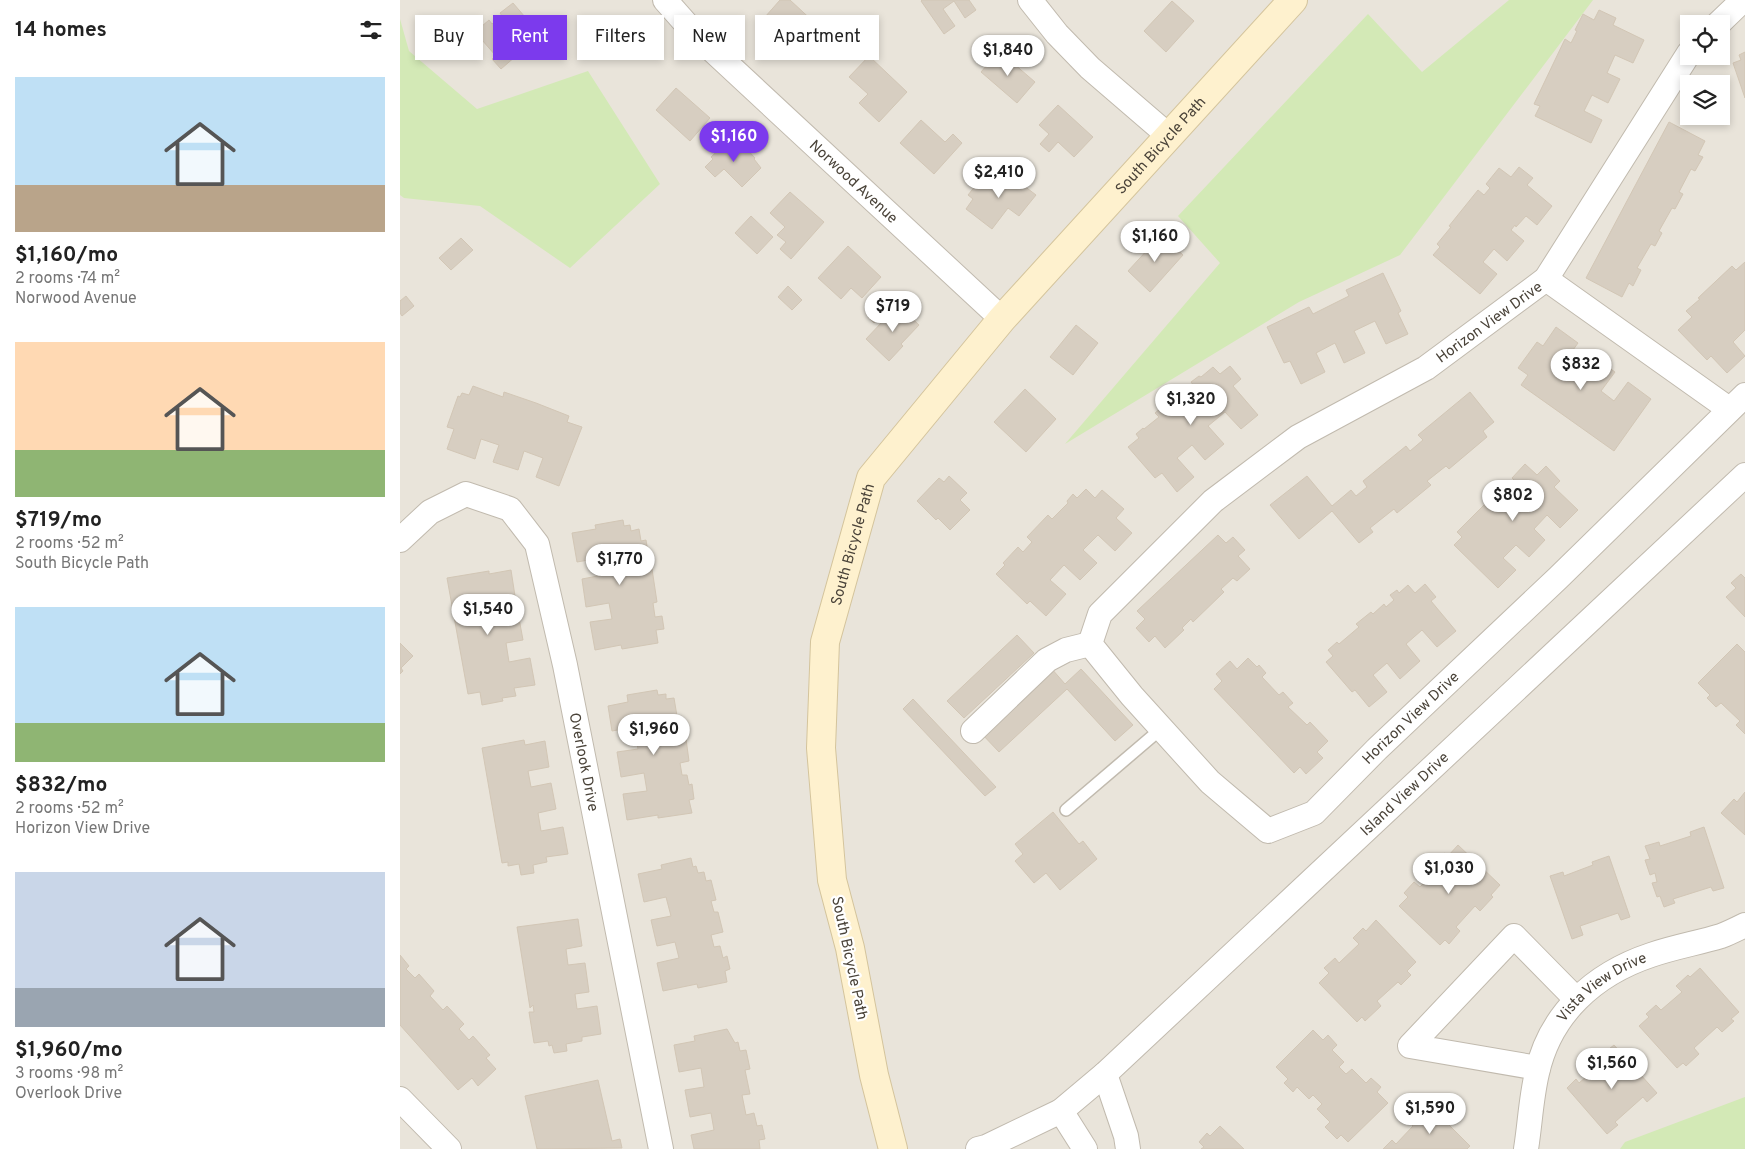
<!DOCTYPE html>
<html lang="en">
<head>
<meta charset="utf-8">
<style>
	body { margin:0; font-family:Overpass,sans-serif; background:#f6f6f6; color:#222; height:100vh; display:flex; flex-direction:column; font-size:19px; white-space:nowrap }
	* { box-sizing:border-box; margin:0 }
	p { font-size:16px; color:#767676 }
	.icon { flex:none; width:28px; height:28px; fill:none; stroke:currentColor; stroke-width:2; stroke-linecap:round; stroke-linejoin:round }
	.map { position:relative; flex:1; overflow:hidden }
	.details { display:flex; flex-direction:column; background:#fff; width:400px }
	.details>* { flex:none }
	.top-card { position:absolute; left:15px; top:15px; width:475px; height:45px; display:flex; gap:10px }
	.tools { position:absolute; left:1280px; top:15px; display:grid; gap:10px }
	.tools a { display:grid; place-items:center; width:50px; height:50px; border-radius:0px; background:#fff; box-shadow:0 2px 8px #0003; font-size:25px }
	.price { position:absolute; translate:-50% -42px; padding:0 11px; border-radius:18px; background:#fff; color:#222; font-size:16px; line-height:32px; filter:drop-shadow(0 1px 2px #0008) }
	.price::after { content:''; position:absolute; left:50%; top:30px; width:15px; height:11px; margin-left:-8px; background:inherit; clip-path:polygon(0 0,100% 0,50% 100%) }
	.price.current { background:#7c3aed; color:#fff }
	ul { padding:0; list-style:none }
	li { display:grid; align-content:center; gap:10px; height:265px; padding:0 15px }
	li span { display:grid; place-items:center; height:155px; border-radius:0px; color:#555 }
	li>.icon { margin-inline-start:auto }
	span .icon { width:90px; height:90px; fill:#fffc; stroke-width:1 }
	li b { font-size:21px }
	h2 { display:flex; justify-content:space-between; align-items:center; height:60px; padding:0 15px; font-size:21px }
	.pill { padding:0 18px; border-radius:0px; background:#fff; box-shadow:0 2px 8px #0003; font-size:18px; line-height:45px }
	.pill.current { background:#7c3aed; color:#fff }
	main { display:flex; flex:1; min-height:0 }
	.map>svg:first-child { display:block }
	.residential { fill:#e9e4da; fill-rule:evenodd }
	.green { fill:#d3e9b6 }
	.building { fill:#d7cec1; stroke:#d2c6b5 }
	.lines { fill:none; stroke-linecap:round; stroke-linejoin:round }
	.lane-casing { stroke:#c1baae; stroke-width:14 }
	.street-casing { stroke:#c1baae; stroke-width:26 }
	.secondary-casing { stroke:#d4c49c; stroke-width:30 }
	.lane { stroke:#fff; stroke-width:11 }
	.street { stroke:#fff; stroke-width:24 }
	.secondary { stroke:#fef1ce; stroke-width:28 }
	.labels { text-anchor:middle; stroke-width:4.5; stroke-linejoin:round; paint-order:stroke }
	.street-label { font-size:15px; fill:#4a4339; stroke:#fff }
</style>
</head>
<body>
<main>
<section class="details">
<h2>14 homes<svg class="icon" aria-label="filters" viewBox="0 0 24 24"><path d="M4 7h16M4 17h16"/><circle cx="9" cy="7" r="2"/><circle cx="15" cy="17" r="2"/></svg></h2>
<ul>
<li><span style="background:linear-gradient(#bfe0f5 70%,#b9a48a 0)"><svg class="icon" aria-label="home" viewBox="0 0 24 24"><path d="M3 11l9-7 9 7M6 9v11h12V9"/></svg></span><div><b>$1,160/mo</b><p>2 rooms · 74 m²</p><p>Norwood Avenue</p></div></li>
<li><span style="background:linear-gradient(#ffd9b3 70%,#8fb573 0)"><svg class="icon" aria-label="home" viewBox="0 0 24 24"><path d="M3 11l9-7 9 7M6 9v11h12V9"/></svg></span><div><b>$719/mo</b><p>2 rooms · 52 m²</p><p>South Bicycle Path</p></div></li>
<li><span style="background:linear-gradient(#bfe0f5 75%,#8fb573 0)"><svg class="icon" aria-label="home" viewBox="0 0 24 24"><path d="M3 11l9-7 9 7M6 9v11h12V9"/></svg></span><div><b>$832/mo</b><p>2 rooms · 52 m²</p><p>Horizon View Drive</p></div></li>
<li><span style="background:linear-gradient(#c9d6e8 75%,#9aa5b1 0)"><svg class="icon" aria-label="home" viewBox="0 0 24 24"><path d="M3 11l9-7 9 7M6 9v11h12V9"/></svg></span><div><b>$1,960/mo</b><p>3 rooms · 98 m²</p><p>Overlook Drive</p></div></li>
</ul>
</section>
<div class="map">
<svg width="1345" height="1149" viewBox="0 0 1345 1149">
	<rect width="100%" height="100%" fill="#f6f2ec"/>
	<path class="residential" d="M0,0H1345V1149H0ZM1289,24H1321V56H1289ZM1289,84H1321V116H1289Z"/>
	<g class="green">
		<polygon points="1109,0 1193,0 1000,255 899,302 665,444 820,263 778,216 968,14 1022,72"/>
		<polygon points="0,19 9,51 77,109 188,71 260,184 170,268 80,206 4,198 0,195"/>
		<polygon points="1345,1097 1345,1149 1220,1149 1225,1142"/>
	</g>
	<g class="building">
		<polygon points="380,0 390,0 417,25 397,47 365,17"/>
		<polygon points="522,0 569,0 576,10 565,18 554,1 543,9 555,26 544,34 521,1"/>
		<polygon points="772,1 794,21 766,52 744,31"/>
		<polygon points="113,3 131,24 106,45 116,56 101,69 92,59 96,56 75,32 89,20 92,24 102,16 100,13"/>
		<polygon points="1199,10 1216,18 1213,25 1244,40 1233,63 1215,55 1207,73 1220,79 1208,103 1192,95 1184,111 1202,120 1191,143 1135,116 1140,106 1134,104 1165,39 1171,43 1177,31 1175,30 1183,14 1194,20"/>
		<polygon points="141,20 149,31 133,43 125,33"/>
		<polygon points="450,42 457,50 448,59 440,51"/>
		<polygon points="599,51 635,82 617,103 581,72"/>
		<polygon points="1345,52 1345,98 1333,63 1341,60 1339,55"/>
		<polygon points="469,56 507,92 479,122 459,103 468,94 449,77"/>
		<polygon points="276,88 310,118 290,141 256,110"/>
		<polygon points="658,105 693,137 674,157 658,142 649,152 640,144 649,134 639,125"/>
		<polygon points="521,120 545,142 553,134 562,143 534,174 500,143"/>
		<polygon points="1269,122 1305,141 1298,155 1303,157 1295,171 1291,169 1279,192 1283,194 1275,209 1272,208 1259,231 1262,233 1255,246 1251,244 1237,268 1241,270 1233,286 1229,283 1222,297 1186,278"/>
		<polygon points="331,138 339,147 342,144 355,158 354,159 361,168 342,187 324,169 315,177 305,167 313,159 311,157"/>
		<polygon points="1119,167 1133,178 1127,185 1152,206 1137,225 1126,216 1116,227 1115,225 1111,230 1124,241 1107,261 1094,249 1083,262 1097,274 1080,294 1033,255 1040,247 1037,244 1051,227 1049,226 1078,190 1084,195 1090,188 1086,184 1099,168 1111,177"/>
		<polygon points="602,169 636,195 619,216 608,208 592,229 566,209 573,199 568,195 580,180 589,187"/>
		<polygon points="390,192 424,222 391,259 380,249 386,242 377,235 385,227 370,213"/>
		<polygon points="351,216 373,237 357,254 335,233"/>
		<polygon points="761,235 783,255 750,292 728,271"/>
		<polygon points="61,238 73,250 51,270 39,258"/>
		<polygon points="448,246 481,277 462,298 451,288 441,299 418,278"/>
		<polygon points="1345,262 1345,330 1333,342 1345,356 1327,373 1311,356 1307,360 1278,330 1292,317 1286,311 1300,299 1298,298 1332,266 1336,270"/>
		<polygon points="983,273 1001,311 998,313 1008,334 986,344 975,321 954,331 965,353 944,363 935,343 916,353 925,372 901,384 890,361 884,363 867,327 909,307 913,314 949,296 946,290"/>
		<polygon points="388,286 402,300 392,310 378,297"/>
		<polygon points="6,296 14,306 2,316 0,313 0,301"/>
		<polygon points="481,302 487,307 474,323 468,317"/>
		<polygon points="498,305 519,325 501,344 503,346 489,361 466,339"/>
		<polygon points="676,325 698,343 673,375 650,357"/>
		<polygon points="1156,327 1178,343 1163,364 1179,375 1192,356 1215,372 1201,391 1214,401 1228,382 1251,399 1214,451 1121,385 1128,375 1118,368 1137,342 1143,346"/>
		<polygon points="830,366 841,379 833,386 858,415 841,429 825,412 808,426 824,444 805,460 792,445 777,458 794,477 777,492 762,473 755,478 728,447 739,438 736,434 743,428 744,429 759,417 755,413 774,397 777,400 794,386 791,382 799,376 801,377 813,367 820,374"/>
		<polygon points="73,386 103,397 104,392 136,403 169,416 167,422 182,427 159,486 136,477 143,458 124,451 118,470 93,462 99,445 81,439 75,459 47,449 54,429 47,427 58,396 60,397 62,393 69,395"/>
		<polygon points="625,389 656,419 626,452 594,422"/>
		<polygon points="1070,392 1094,422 1083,431 1087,437 1049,469 1046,466 1027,481 1031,485 997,513 994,509 970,528 973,532 959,543 932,511 899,539 870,505 907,476 932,506 951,490 956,496 967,487 963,481 1006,446 1010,451 1023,440 1018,435"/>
		<polygon points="1125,464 1137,475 1146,466 1160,481 1154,487 1178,510 1160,528 1147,515 1134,529 1145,540 1129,557 1116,545 1103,558 1116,570 1098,588 1054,545 1062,537 1057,532 1101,488 1104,491 1114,480 1112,478"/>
		<polygon points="549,476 567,493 560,500 570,510 550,530 538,518 536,520 517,501 539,478 544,482"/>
		<polygon points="686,489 695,498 702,490 724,509 716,518 732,533 715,551 698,535 683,550 697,563 680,580 664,565 650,580 666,594 646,616 630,601 627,604 596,574 605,565 603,563 618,547 623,552 632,542 627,537 648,515 652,519 668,503 667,501 673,494 677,498"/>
		<polygon points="223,520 224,526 230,525 231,531 239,529 241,541 246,540 249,558 245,558 247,570 252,569 257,602 253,603 255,617 262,616 264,629 256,630 258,643 222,649 221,645 195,650 190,622 212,619 209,603 186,607 182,579 203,575 200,558 177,562 172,533 196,529 195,525"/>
		<polygon points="818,535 826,543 833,537 845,550 838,556 850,569 837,581 833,578 821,589 824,592 793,622 791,619 782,628 784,630 765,648 755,636 749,642 736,628 745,619 737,611"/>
		<polygon points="111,570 115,596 95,599 98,616 118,613 123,640 106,643 109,662 130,658 135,685 114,688 116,696 102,698 103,701 82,705 80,692 68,694 47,578 89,571 89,574"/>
		<polygon points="1341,574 1345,578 1345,617 1326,597 1336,588 1331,583"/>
		<polygon points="1025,584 1036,597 1031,601 1056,631 1037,647 1022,630 1006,644 1020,661 1000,679 987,663 973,675 987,692 969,707 955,690 952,692 926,662 933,656 928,650 937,642 939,644 959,627 956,624 971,612 973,614 984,604 986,607 994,600 990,595 997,590 999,593 1008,585 1015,593"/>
		<polygon points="617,635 634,653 564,718 547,701"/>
		<polygon points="0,643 13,656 1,668 3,671 0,674"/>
		<polygon points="1337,644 1345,652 1345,734 1336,725 1340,721 1321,703 1316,707 1307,698 1310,695 1298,683"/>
		<polygon points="848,658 857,667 859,665 866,673 862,677 879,695 883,692 893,703 888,707 907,725 910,722 928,741 917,752 923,758 906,774 900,767 894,773 814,689 822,681 816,674 830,661 837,669"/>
		<polygon points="651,668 665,684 681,669 733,725 715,741 667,689 599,752 581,733"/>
		<polygon points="257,690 258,695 266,694 266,699 274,698 281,740 286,739 289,761 280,763 282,775 287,775 289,785 292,784 294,799 289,800 292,813 258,818 258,815 227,820 223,794 247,791 244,773 221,777 217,752 238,749 234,727 212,731 208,706 228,702 227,695"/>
		<polygon points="513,699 596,787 585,796 503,709"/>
		<polygon points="124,740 125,745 145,741 149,767 128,771 131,787 151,783 156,809 138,813 141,831 163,827 168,854 146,857 147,862 133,865 134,873 121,875 119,864 108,866 108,862 102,863 82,748"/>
		<polygon points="1345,792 1345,835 1321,813 1334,799 1337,802"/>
		<polygon points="653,812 679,844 683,841 697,859 660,890 646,873 634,883 615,861 623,854 615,844"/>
		<polygon points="1304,827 1324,888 1313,891 1311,887 1273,899 1275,903 1264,907 1260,896 1257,897 1252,883 1257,882 1255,873 1250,875 1245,860 1250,859 1245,846 1259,842 1260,846 1291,836 1290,832"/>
		<polygon points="1058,845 1100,885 1091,895 1093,897 1080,911 1075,906 1056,927 1060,931 1049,944 1045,940 1040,945 999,906 1008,897 1004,893 1014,882 1020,887 1038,868 1033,864 1044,853 1048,856"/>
		<polygon points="1209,856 1230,917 1221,920 1218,913 1180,926 1183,935 1172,939 1150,876 1163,872 1164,876 1193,865 1192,862"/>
		<polygon points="291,858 293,867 296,866 298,873 304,872 306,881 311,880 316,900 311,901 314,912 318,912 323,932 311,935 314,947 320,946 323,958 327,956 330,969 325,971 327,982 298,988 297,984 263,991 257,963 279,958 275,942 257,946 251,920 271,916 266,897 244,902 238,874 262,869 261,865"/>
		<polygon points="178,919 182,946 166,949 168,965 185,963 189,992 175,994 177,1009 197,1006 201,1034 182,1037 182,1041 166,1044 167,1051 154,1053 152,1045 149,1046 148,1041 134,1043 129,1012 134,1012 133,1005 130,1008 117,927"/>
		<polygon points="976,920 1016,962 1007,971 1011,975 1001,985 998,982 977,1001 981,1006 965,1021 962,1017 957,1022 919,983 929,973 924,968 935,958 939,963 959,944 953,938 963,928 966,931"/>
		<polygon points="0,955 9,966 6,969 15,978 19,974 34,991 30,996 43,1010 47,1006 64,1024 59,1029 69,1040 73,1036 90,1055 86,1058 96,1069 78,1086 72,1078 58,1090 0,1025"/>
		<polygon points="1300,968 1339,1012 1331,1019 1334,1021 1322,1032 1317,1027 1294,1048 1299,1054 1286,1066 1283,1063 1277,1068 1239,1026 1249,1017 1246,1014 1256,1005 1261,1010 1282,992 1276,986 1288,975 1290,977"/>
		<polygon points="327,1029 335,1043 338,1042 340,1051 346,1050 350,1069 345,1070 350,1094 342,1095 346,1115 354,1113 357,1126 362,1125 365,1139 359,1140 360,1149 294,1149 291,1135 314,1130 311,1113 290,1117 285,1090 304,1087 301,1068 279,1072 274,1045 295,1041 294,1036"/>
		<polygon points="913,1030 923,1040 928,1035 937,1045 932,1050 944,1062 939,1067 946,1074 952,1069 966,1083 971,1078 981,1087 977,1092 988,1103 948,1142 941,1135 937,1139 925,1127 930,1122 917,1109 922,1104 913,1095 909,1099 897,1087 893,1092 884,1083 888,1079 876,1067"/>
		<polygon points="1214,1045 1257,1093 1247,1102 1243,1097 1215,1122 1218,1125 1207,1134 1167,1088 1176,1079 1179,1083 1208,1058 1204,1053"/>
		<polygon points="198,1080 212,1141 220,1139 222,1148 137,1149 125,1096"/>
		<polygon points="1031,1107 1070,1146 1067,1149 983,1149 992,1140 996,1144 1013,1126 1010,1123 1019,1113 1022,1116"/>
		<polygon points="820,1126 844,1149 801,1149 804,1147 799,1142 807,1133 810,1136"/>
	</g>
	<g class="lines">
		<g class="lane-casing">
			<polyline id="lane" points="666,810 762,728"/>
		</g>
		<g class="street-casing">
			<g id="street">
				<path id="s1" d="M265,0L296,35L602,319"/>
				<polyline points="630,0 657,34 690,68 769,136"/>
				<polyline points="1318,24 1343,0"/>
				<path id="s2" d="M1289,53L1146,279L1026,368L898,437L813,501L700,614L690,644L732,696L810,782L868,831L914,813L977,749L1158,578L1345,395"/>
				<polyline points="1146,279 1329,409"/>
				<path id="s3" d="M0,540L30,512L66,494L110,509L137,544L165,665L261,1149"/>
				<polyline points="573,731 647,660 666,650 690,644"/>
				<polyline points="1138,1068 1010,1046 1114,936 1176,999"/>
				<polyline points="705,1074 726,1136 728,1149"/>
				<polyline points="0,1099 49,1149"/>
				<polyline points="661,1111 685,1149"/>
				<path id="s4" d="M578,1149L586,1147L661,1111L705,1074L1345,475"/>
				<path id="s5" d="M1126,1149C1130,1124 1131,1098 1137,1073C1150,1014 1194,974 1251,955C1274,947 1298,943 1321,936C1329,933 1337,929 1345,925"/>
			</g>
		</g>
		<g class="secondary-casing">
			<g id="secondary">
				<path id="s6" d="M493,1149L474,1075L450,948L432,880L421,748L425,642L471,478L602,319L893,0"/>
			</g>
		</g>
		<use href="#lane" class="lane"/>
		<use href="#street" class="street"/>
		<use href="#secondary" class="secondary"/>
	</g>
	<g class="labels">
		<g class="street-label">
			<text dy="5" stroke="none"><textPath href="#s6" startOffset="1126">South Bicycle Path</textPath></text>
			<text dy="5" stroke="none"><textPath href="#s1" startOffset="262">Norwood Avenue</textPath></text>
			<text transform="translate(1089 322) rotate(-36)" y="5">Horizon View Drive</text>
			<text dy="5" stroke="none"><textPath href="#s6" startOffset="616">South Bicycle Path</textPath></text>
			<text dy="5" stroke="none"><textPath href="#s2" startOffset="1304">Horizon View Drive</textPath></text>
			<text dy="5" stroke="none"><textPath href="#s3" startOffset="395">Overlook Drive</textPath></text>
			<text dy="5" stroke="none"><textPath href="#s4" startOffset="559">Island View Drive</textPath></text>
			<text transform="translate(450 958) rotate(78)" y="5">South Bicycle Path</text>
			<text dy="5" stroke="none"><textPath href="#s5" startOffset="189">Vista View Drive</textPath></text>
		</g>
	</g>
</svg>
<div class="tools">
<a><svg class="icon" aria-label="locate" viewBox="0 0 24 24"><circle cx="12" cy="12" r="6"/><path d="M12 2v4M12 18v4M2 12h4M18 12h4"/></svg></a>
<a><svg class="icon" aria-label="layers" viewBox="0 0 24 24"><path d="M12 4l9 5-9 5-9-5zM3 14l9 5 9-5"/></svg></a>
</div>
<b class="price" style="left:608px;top:77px">$1,840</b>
<b class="price current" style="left:334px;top:163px">$1,160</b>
<b class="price" style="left:599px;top:199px">$2,410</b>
<b class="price" style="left:755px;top:263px">$1,160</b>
<b class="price" style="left:493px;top:333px">$719</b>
<b class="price" style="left:1181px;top:391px">$832</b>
<b class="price" style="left:791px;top:426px">$1,320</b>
<b class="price" style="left:1113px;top:522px">$802</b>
<b class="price" style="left:220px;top:586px">$1,770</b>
<b class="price" style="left:88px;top:636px">$1,540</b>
<b class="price" style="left:254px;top:756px">$1,960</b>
<b class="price" style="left:1049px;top:895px">$1,030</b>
<b class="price" style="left:1212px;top:1090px">$1,560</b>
<b class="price" style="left:1030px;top:1135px">$1,590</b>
<div class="top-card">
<a class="pill">Buy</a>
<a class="pill current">Rent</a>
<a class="pill">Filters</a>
<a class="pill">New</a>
<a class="pill">Apartment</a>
</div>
</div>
</main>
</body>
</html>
